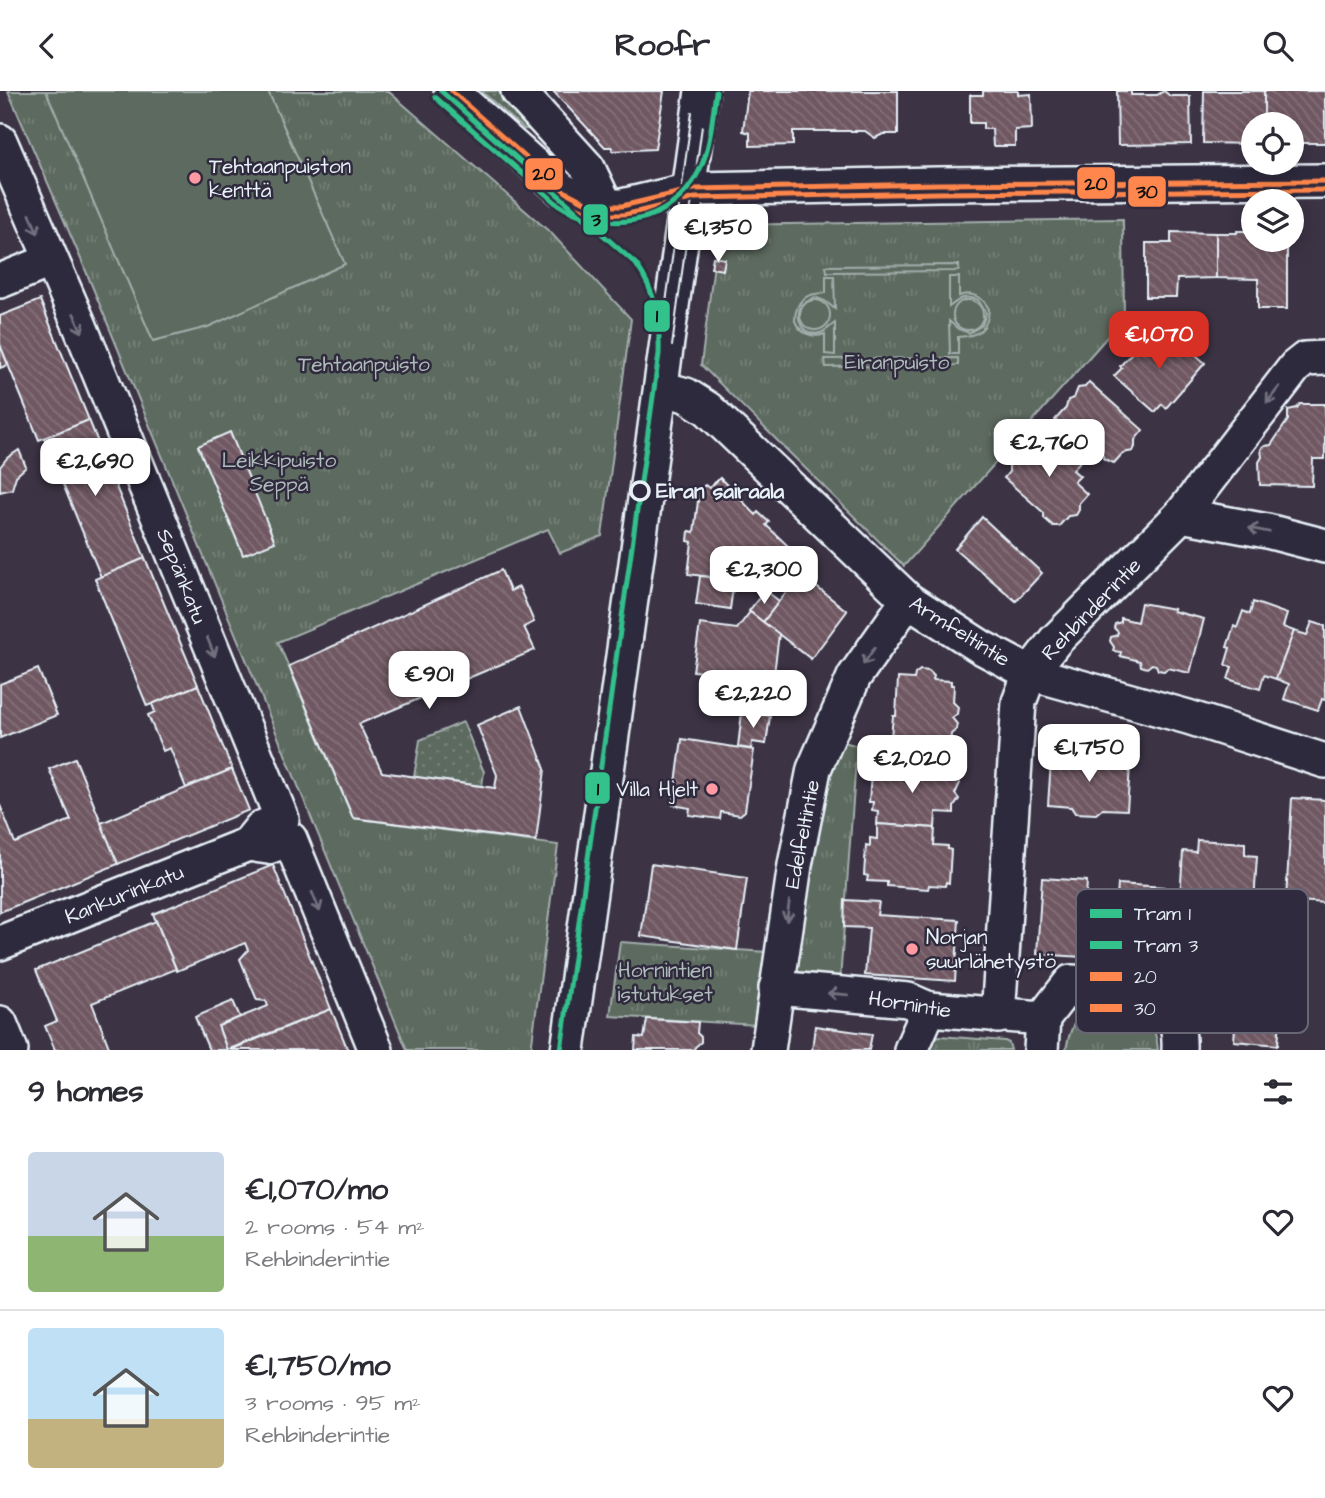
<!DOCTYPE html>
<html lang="en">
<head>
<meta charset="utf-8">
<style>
	body { margin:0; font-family:"Architects Daughter",sans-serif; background:#f7f7f7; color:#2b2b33; height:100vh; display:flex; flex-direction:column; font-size:26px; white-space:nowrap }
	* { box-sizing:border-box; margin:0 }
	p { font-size:23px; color:#7c7c81 }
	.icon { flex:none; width:38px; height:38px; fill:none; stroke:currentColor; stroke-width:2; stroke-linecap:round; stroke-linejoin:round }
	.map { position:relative; height:959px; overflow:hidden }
	.drawer { display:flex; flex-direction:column; background:#fff; flex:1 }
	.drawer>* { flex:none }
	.buttons { position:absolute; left:1241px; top:21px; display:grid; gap:14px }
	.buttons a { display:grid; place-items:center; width:63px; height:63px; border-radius:50%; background:#fff; box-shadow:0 4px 18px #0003; font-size:35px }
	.price { position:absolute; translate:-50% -60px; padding:0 16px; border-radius:14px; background:#fff; color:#222; font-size:23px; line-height:46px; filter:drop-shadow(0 2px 4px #0008) }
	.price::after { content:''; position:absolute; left:50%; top:42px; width:21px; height:16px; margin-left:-10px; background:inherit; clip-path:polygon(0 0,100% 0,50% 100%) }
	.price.selected { background:#d93025; color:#fff }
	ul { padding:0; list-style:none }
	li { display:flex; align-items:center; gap:21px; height:175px; padding:0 28px }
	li+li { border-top:2px solid #e1e1e2 }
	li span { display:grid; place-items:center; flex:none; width:196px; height:140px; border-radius:7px; color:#555 }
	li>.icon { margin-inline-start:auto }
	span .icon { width:84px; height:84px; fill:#fffc; stroke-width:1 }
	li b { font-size:30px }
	h2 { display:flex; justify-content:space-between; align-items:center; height:84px; padding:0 28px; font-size:30px }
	header { display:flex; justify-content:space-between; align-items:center; height:91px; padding:0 28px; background:#fff; font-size:32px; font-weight:800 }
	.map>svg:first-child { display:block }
	.grass { fill:url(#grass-dots); stroke:#a2aeac; stroke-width:2 }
	.park { fill:url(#park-tufts); stroke:#a2aeac; stroke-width:2 }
	.garden { fill:#5d6a5f; stroke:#a2aeac; stroke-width:2 }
	.building { fill:url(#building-back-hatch); stroke:#e8f1f8; stroke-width:2 }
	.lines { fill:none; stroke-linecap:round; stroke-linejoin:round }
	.minor-casing { stroke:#e8f1f8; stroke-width:38 }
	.minor { stroke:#2f2a3d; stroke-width:33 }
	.tram { stroke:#e8f1f8; stroke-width:2 }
	.bus-1-casing { stroke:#2f2a3d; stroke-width:10 }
	.bus-2-casing { stroke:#2f2a3d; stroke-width:10 }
	.bus-1 { stroke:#ff864c; stroke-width:5 }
	.bus-2 { stroke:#ff864c; stroke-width:5 }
	.tram-1-casing { stroke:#2f2a3d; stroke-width:10 }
	.tram-2-casing { stroke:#2f2a3d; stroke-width:10 }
	.tram-1 { stroke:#33c18c; stroke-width:5 }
	.tram-2 { stroke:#33c18c; stroke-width:5 }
	.oneway { stroke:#70707e }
	.poi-dot { fill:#ff9aa2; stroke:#2f2a3d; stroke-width:2.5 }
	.stop-dot { fill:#2f2a3d; stroke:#e8f1f8; stroke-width:3.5 }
	.labels { text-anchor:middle; stroke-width:5; stroke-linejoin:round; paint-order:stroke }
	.poi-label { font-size:21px; fill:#e8f1f8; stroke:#2f2a3d; text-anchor:start }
	.park-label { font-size:21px; fill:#b0bbbb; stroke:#2f2a3d }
	.stop-label { font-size:21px; font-weight:bold; fill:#e8f1f8; stroke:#2f2a3d; text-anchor:start }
	.street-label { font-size:21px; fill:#e8f1f8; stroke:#2f2a3d }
	.key { fill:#2f2a3d; stroke:#666675; stroke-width:2 }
	.key-label { font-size:19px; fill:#e8f1f8 }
	.line-badge { stroke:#2f2a3d; stroke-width:2.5 }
	.pale-badge-label { font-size:19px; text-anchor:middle; font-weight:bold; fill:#111 }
</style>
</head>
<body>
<header><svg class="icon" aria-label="back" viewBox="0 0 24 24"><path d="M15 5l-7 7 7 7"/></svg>Roofr<svg class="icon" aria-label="search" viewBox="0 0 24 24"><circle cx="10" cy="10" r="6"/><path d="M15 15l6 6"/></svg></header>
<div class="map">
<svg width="1325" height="959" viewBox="0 0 1325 959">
	<defs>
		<pattern id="grass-dots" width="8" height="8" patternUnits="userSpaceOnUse" patternTransform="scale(1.75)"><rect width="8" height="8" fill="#5d6a5f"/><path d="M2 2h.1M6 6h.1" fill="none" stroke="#748077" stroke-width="1.8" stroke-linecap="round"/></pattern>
		<pattern id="park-tufts" width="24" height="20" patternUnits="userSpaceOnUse" patternTransform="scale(1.75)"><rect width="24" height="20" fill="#5d6a5f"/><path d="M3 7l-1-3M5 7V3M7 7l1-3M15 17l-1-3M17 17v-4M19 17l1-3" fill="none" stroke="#748077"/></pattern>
		<pattern id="building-back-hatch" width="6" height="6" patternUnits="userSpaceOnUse" patternTransform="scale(1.75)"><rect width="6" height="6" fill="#705862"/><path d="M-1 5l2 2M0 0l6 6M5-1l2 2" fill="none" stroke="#847079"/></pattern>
	</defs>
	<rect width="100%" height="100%" fill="#3c3344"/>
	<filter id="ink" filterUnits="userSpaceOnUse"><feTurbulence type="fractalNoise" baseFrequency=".0143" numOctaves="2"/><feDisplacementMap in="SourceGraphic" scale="14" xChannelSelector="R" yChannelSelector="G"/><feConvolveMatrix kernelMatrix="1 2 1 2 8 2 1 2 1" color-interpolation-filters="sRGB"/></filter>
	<g filter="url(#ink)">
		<g class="grass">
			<polygon points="481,0 498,0 535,39 524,38"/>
			<polygon points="463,631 484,681 482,695 414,686 420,649"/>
		</g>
		<g class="park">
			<polygon points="8,0 388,0 551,142 631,228 602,445 560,462 548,438 278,551 353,727 558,754 531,959 407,959 83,173"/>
			<polygon points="1123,128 1124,227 904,475 701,274 719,134"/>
			<polygon points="838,649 857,655 840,890 791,887 804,774"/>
			<polygon points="620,851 766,861 757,934 610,925"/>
			<path d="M1114,910C1141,916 1156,930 1158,959H1066C1071,929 1082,914 1114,910Z"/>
			<polygon points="939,945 1005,950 1009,952 1011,959 930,959 933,949"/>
		</g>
		<g class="garden">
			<polygon points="46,0 268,0 345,173 208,236 153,250"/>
			<polygon points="959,174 959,180 827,181 826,175"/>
			<path d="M826,185H834L835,218L825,210L815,206L801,214C795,228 802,246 820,242C826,241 830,235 835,232V264L825,263V243C812,248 800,242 795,230C795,209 806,202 826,202Z"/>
			<path d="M949,186H959V205C971,200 983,206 989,218C988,239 978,245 958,246V263H950L949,230L958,238L969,242L982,234L986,222L978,209C965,203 959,208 949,216Z"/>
			<circle cx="815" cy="224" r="15"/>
			<circle cx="968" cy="224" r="15"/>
			<polygon points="958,267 958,274 826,276 825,268"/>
		</g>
		<g class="building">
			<polygon points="553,0 664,0 655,58 612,60 612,56 605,56"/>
			<polygon points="748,0 898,0 898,43 883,43 875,47 865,40 793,40 793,54 750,55 750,42 743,40"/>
			<polygon points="983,0 1018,0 1018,4 1031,3 1032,38 1015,39 1015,55 993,55 992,38 983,38 983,32 970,32 970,4 983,4"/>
			<polygon points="1117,0 1131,0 1131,4 1157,4 1164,0 1170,5 1190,5 1191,53 1118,54"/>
			<polygon points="1204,0 1264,0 1264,33 1253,33 1253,53 1203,52"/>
			<polygon points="1264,0 1325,0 1325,52 1292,52 1292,33 1264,33"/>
			<polygon points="1237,140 1253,140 1253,149 1261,149 1262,151 1287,151 1287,218 1258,218 1258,188 1216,187 1216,142 1237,142"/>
			<polygon points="1171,141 1216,142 1216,187 1177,188 1176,206 1146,206 1146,152 1171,152"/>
			<polygon points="713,166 725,168 723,179 711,177"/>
			<polygon points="40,209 89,329 39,349 0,254 0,225"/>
			<polygon points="1173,244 1180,244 1186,249 1186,255 1205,272 1166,317 1162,313 1155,321 1114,285 1122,277 1120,275 1147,245 1161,258"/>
			<polygon points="0,254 8,274 0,277"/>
			<polygon points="1089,291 1143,339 1135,349 1135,356 1133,360 1123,362 1114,372 1104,368 1101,360 1096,366 1089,360 1081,369 1050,342 1058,332 1055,329 1066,317 1068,309 1074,307 1078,297 1085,296"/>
			<polygon points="1300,313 1325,313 1325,368 1313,368 1312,395 1260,394 1259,371 1262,366 1261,358 1265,355 1271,354 1288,329 1288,319 1297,317"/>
			<polygon points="89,329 145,467 101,486 44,347"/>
			<polygon points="230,341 275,451 243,464 198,355"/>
			<polygon points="1050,342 1081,369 1073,379 1080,385 1074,391 1087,403 1079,412 1079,419 1076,424 1068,425 1059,435 1053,435 1044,427 1044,422 1004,387 1009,381 1009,374 1020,369 1019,364 1022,360 1029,359 1038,349 1041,352"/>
			<polygon points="19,359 26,376 16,385 12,398 0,401 0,376 7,367"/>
			<polygon points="720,387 756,424 758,421 769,431 766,434 788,455 763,484 739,463 735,465 731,489 725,488 721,493 712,492 710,486 688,483 692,451 688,450 689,440 694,441 698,410 694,404 705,394 709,397"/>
			<polygon points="982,426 1042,482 1016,510 955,458"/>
			<polygon points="145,467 198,594 147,615 95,488"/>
			<polygon points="501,479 510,500 519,496 534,531 524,536 535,559 359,633 382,681 495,697 497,684 477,634 521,615 545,678 536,750 353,727 289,575"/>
			<polygon points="800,483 847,520 811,568 763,531"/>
			<polygon points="700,485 710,486 712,492 721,493 725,488 734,490 730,518 696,513"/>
			<polygon points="765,499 779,510 763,531 749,520"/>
			<polygon points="1253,511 1287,523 1283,536 1294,540 1276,588 1264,584 1260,598 1228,588 1232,576 1225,574 1230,557 1227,556 1234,535 1237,537 1243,520 1250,523"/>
			<polygon points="1141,512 1174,518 1173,520 1204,528 1190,582 1168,577 1164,580 1158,579 1156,574 1152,573 1147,577 1141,575 1140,570 1120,565 1121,561 1113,560 1114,556 1110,550 1111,546 1117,544 1118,541 1114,537 1115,533 1121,531 1121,527 1137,531"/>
			<polygon points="750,521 779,543 773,591 758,589 753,593 743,591 741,586 726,584 722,588 712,586 709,582 693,580 700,533 737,538"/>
			<polygon points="1312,531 1325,535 1325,609 1322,608 1318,619 1284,608 1289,593 1276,588 1294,540 1307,544"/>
			<polygon points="38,578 57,624 0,647 0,593"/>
			<polygon points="920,579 929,580 934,585 933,589 951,590 951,594 954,594 953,611 958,616 957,623 952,627 957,633 956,639 951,643 950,660 894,657 894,646 891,646 893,625 896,625 898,587 914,588 915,583"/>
			<polygon points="198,594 232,678 186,697 170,657 163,660 148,624 155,621 152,613"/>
			<polygon points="742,621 770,625 766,653 752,651 751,658 738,656"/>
			<polygon points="682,648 754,659 745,720 740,724 721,721 720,728 689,724 690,717 673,714"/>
			<polygon points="1062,663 1120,667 1119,675 1130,675 1127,719 1102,718 1096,723 1075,722 1071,716 1048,714 1051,670 1061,671"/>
			<polygon points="75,667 118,773 0,821 0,714 15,752 71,729 49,678"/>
			<polygon points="896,674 937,677 937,681 957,682 956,686 960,692 955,703 959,708 954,716 954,722 936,721 935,737 877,733 878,720 872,719 873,711 869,711 871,682 875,683 875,677 895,678"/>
			<polygon points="232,678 249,719 118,773 101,732"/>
			<polygon points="1292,707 1325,709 1325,812 1286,809"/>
			<polygon points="877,733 935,737 934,754 948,755 948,758 951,759 949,792 946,791 945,795 929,794 928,798 887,795 887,791 867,790 868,785 864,784 866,754 870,755 870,747 877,748"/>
			<polygon points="1197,749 1245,752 1245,764 1257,765 1254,812 1180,807 1183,760 1196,761"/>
			<polygon points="651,773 747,787 737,859 641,845"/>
			<polygon points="273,774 331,918 227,959 218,935 268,915 266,910 257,909 240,868 248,859 245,852 177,880 153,823"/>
			<polygon points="1042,787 1087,790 1086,806 1102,807 1099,852 1083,851 1082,866 1037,863"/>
			<polygon points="1118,793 1164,796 1158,871 1113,868 1114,854 1099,852 1102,807 1117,808"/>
			<polygon points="845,809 879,811 877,824 959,829 955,890 865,884 869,837 844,836"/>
			<polygon points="156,830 176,878 92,912 110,959 55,959 45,935 57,930 36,879"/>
			<polygon points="1240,864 1282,867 1279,897 1283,898 1289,906 1291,913 1288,922 1280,928 1278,954 1234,950"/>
			<polygon points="233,910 240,926 218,935 227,959 209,959 195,926"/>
			<polygon points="331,918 348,959 230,959"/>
			<polygon points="647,928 698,931 697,942 701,946 701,951 695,956 694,959 635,959 636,946 644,947"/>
			<polygon points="815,935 872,943 869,959 812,959"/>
		</g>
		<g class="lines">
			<g class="minor-casing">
				<g id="minor">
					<polyline points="451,0 562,99 585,111 606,115 622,115 694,98 938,93 1325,90"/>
					<polyline points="518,0 588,77 606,115"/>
					<polyline points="0,50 80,235 282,728 261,737 248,753"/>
					<polyline points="0,190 50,170"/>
					<polyline points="661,297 686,304 708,318 908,509 981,556 1030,582 1188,626 1325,670"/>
					<polyline points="1181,424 1267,440 1325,455"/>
					<polyline points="0,852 248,753 268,756 290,748 376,959"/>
					<polyline points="776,897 908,909 929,918 1043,927"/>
					<polyline points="998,925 1019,611 1030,582 1055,550 1181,424 1295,276 1305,268 1325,267"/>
					<polyline points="0,932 11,959"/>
					<polyline points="568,959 702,0"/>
					<polyline points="768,959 795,774 814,678 854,586 908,509"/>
					<polyline points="911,959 929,918"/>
					<path d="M1041,959L1043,927L1071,891C1123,893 1182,889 1179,959"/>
				</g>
			</g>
			<use href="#minor" class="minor"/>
			<g class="tram">
				<polyline points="672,255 702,35"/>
				<polyline points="659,263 692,21"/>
			</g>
			<g class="bus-1-casing">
				<polyline id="bus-1" points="451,0 562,99 585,111 606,115 622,115 694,98 938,93 1325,90"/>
			</g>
			<g class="bus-2-casing">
				<polyline id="bus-2" points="445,7 557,106 582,119 605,124 624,124 695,107 938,102 1325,99"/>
			</g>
			<use href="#bus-1" class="bus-1"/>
			<use href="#bus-2" class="bus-2"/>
			<g class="tram-1-casing">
				<path id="tram-1" d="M441,0L636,173C656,201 660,229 659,263L561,959"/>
			</g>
			<g class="tram-2-casing">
				<path id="tram-2" d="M435,6L556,112C603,144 672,136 699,80C711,56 712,28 716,1"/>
			</g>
			<use href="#tram-1" class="tram-1"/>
			<use href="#tram-2" class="tram-2"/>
		</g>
		<defs><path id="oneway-shaft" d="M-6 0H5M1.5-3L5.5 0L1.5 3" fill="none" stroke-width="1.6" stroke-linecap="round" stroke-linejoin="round" transform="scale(1.75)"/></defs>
		<g class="oneway">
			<use href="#oneway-shaft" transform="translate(34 133) rotate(67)"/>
			<use href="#oneway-shaft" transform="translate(78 232) rotate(66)"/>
			<use href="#oneway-shaft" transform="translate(1273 304) rotate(128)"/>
			<use href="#oneway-shaft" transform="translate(1259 439) rotate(-169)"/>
			<use href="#oneway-shaft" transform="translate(211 556) rotate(68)"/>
			<use href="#oneway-shaft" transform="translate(869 565) rotate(124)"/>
			<use href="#oneway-shaft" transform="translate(316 811) rotate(68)"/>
			<use href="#oneway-shaft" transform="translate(788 820) rotate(98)"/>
			<use href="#oneway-shaft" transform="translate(838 903) rotate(-175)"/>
		</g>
	</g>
	<g class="poi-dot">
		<circle cx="195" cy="87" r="7"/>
		<circle cx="712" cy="698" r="7"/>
		<circle cx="912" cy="858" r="7"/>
	</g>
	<circle class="stop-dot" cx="640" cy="400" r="9"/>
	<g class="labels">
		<g class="poi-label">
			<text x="209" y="82">Tehtaanpuiston<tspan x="209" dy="24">kenttä</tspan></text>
			<text x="698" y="705" text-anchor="end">Villa Hjelt</text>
			<text x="926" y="853">Norjan<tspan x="926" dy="24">suurlähetystö</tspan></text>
		</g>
		<g class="park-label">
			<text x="897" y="278">Eiranpuisto</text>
			<text x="364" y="280">Tehtaanpuisto</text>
			<text x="279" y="376">Leikkipuisto<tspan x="279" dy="24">Seppä</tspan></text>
			<text x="665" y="886">Hornintien<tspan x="665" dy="24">istutukset</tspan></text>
		</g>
		<g class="stop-label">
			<text x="656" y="407">Eiran sairaala</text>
		</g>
		<g class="street-label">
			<text transform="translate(182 485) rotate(68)" y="7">Sepänkatu</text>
			<text transform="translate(1091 518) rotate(-46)" y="7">Rehbinderintie</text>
			<text transform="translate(960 540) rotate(32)" y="7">Armfeltintie</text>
			<text transform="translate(802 743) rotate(-79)" y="7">Edelfeltintie</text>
			<text transform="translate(124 803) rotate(-22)" y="7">Kankurinkatu</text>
			<text transform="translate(910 913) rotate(9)" y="7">Hornintie</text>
		</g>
	</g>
	<rect x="1076" y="798" width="232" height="144" rx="10" class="key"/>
	<rect x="1090" y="818" width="32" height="9" fill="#33c18c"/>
	<rect x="1090" y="850" width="32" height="8" fill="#33c18c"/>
	<rect x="1090" y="881" width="32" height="9" fill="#ff864c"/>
	<rect x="1090" y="913" width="32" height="8" fill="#ff864c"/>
	<g class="key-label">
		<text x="1134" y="829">Tram 1</text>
		<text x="1134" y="861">Tram 3</text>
		<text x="1134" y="892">20</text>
		<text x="1134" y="924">30</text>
	</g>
	<g class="line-badge">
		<rect x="524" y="66" width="40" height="34" rx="7" fill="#ff864c"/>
		<rect x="1076" y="75" width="40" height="34" rx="7" fill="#ff864c"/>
		<rect x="1127" y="84" width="40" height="33" rx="7" fill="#ff864c"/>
		<rect x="582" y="112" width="27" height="33" rx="7" fill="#33c18c"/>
		<rect x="643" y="208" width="28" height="34" rx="7" fill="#33c18c"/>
		<rect x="584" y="680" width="27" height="34" rx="7" fill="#33c18c"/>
	</g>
	<g class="pale-badge-label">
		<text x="544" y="89">20</text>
		<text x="1096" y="99">20</text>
		<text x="1147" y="107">30</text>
		<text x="596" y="135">3</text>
		<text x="657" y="231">1</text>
		<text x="598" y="704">1</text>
	</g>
</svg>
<div class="buttons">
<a><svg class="icon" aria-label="locate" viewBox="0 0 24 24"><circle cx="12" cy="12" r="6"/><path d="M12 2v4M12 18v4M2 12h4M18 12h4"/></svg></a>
<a><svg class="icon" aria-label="layers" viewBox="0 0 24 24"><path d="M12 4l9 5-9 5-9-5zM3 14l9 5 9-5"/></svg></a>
</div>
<b class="price" style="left:718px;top:173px">€1,350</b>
<b class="price selected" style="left:1159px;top:280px">€1,070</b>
<b class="price" style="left:1049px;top:388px">€2,760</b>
<b class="price" style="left:95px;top:407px">€2,690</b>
<b class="price" style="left:764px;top:515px">€2,300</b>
<b class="price" style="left:429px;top:620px">€901</b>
<b class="price" style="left:753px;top:639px">€2,220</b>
<b class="price" style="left:1089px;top:693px">€1,750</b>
<b class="price" style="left:912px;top:704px">€2,020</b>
</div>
<section class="drawer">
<h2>9 homes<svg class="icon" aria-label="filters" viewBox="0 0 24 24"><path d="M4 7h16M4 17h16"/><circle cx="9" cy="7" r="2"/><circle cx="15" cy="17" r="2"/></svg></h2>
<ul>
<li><span style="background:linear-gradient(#c9d6e8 60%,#8fb573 0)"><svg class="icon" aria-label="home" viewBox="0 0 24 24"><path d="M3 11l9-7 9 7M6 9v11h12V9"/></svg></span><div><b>€1,070/mo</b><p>2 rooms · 54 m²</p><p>Rehbinderintie</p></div><svg class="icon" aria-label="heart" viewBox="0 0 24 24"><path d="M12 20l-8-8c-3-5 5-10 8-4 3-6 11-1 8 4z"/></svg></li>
<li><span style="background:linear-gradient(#bfe0f5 65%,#c2b280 0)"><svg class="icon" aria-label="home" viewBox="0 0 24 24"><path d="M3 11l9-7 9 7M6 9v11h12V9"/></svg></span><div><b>€1,750/mo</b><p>3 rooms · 95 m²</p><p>Rehbinderintie</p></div><svg class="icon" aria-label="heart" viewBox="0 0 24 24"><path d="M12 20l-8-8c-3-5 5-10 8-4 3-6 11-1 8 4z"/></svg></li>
</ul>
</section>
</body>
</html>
